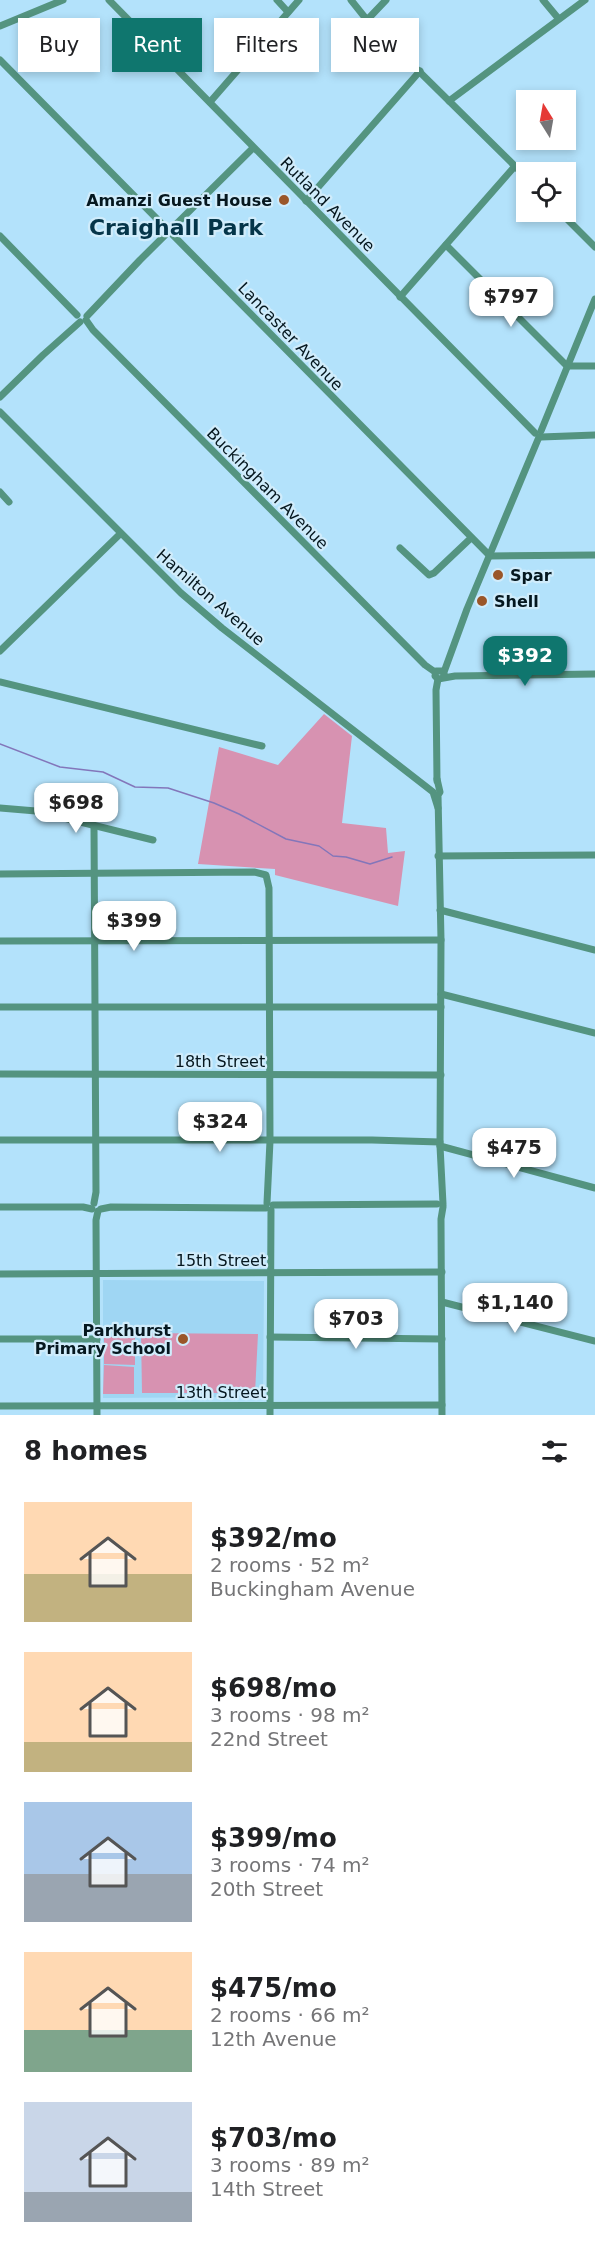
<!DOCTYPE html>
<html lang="en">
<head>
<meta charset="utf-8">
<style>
	body { margin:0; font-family:"DejaVu Sans",sans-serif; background:#f6f6f6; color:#202124; height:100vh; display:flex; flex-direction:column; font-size:22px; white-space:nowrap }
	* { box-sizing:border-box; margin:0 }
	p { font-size:20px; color:#757577 }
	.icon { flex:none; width:33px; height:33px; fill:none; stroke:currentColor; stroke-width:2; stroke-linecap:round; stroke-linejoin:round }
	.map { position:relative; height:1415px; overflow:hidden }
	.side { display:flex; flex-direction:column; background:#fff; flex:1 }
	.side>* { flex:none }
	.banner { position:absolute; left:18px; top:18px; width:560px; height:54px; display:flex; gap:12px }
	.needle { width:39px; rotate:349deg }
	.tools { position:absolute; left:516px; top:90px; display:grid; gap:12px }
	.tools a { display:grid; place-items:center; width:60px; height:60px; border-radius:0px; background:#fff; box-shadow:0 3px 9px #0003; font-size:30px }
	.price { position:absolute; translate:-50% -51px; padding:0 14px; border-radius:12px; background:#fff; color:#222; font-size:20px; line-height:39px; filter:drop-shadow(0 2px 3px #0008) }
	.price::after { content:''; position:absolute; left:50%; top:36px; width:18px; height:14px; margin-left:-9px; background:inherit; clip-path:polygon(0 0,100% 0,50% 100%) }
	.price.selected { background:#0f766e; color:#fff }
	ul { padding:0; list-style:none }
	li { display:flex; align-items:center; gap:18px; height:150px; padding:0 24px }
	li span { display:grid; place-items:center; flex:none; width:168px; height:120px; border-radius:0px; color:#555 }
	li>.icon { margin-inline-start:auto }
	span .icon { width:72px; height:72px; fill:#fffc; stroke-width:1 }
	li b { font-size:26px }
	h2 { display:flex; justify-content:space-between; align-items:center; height:72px; padding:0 24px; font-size:26px }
	.tag { padding:0 21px; border-radius:0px; background:#fff; box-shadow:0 3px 9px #0003; font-size:21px; line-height:54px }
	.tag.selected { background:#0f766e; color:#fff }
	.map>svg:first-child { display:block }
	.built { fill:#9fd6f3 }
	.green { fill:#d792b1 }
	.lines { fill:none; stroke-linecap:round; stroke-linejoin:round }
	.stream { stroke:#8376ba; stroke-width:1.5 }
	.minor { stroke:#549480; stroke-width:7 }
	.poi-dot { fill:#9a5629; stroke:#d0ecfb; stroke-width:2 }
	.labels { text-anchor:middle; stroke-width:4.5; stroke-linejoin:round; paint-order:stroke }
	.poi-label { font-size:16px; font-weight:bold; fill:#05171f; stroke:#d0ecfb; text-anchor:end }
	.street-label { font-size:16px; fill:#05171f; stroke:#d0ecfb }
	.district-label { font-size:22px; font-weight:bold; fill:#053549; stroke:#d0ecfb }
</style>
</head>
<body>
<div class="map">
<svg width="595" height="1415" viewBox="0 0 595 1415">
	<rect width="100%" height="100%" fill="#b3e2fb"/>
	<polygon class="built" points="103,1280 264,1281 263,1397 103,1398"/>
	<g class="green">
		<polygon points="324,714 352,736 342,823 386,828 388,853 405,851 398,906 275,875 275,869 198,864 219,747 278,765"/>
		<polygon points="141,1333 258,1334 255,1393 142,1393"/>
		<polygon points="104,1337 135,1337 135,1365 104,1364"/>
		<polygon points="104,1365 134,1367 134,1394 103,1394"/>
	</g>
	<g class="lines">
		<polyline class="stream" points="0,744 60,767 103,772 135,787 168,788 214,803 239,814 286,839 319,846 333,856 346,857 370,864 392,857"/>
		<g class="minor">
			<polyline points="109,0 535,433"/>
			<polyline points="277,0 288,12"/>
			<polyline points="351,0 367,20 526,177"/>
			<polyline points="543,0 558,18"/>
			<polyline points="367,20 386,0"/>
			<polyline points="0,26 63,0"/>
			<polyline points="0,60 490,556 595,555"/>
			<polyline points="449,101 585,0"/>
			<polyline points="210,102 299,0"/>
			<polyline points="306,201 420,71"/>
			<polyline points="560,212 595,247"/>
			<polyline points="0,236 77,315"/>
			<polyline points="446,245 567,366 595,366"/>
			<polyline points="400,297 515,166"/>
			<polyline points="87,316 140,260 253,148"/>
			<polyline points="86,320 93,330 425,665 435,672"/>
			<polyline points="0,397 43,355 80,322"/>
			<polyline points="0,412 181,593 222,628 433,792 438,808"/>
			<polyline points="541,431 595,299"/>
			<polyline points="541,437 595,435"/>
			<polyline points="0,492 9,502"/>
			<polyline points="400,548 429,575 434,573 471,538"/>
			<polyline points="0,651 120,534"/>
			<polyline points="444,672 467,609 539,437"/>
			<polyline points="443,678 444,674 443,671 436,671 435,676 438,679 455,676 595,674"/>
			<polyline points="0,682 262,746"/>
			<polyline points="437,779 440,792 438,795 441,940 440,1146 443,1204"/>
			<polyline points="437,781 436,690 438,679"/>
			<polyline points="0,808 36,811 153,840"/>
			<polyline points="94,826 96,1192 94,1203"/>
			<polyline points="438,856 595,855"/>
			<polyline points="0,874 254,872 266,875 269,888 270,1141 267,1203"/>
			<polyline points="440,910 595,950"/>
			<polyline points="0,941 441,940"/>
			<polyline points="441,994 595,1033"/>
			<polyline points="0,1007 441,1007"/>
			<polyline points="0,1074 441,1075"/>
			<polyline points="0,1140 372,1140 440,1142"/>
			<polyline points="440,1146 595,1188"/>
			<polyline points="273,1205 437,1204"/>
			<polyline points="0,1207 83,1207 92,1209"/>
			<polyline points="101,1209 111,1207 266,1208"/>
			<polyline points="0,1274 442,1272"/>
			<polyline points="442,1302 595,1341"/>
			<polyline points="270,1337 442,1339"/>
			<polyline points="0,1339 97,1339"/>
			<polyline points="0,1406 442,1405"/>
			<polyline points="97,1415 96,1220 98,1211"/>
			<polyline points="270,1415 271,1210"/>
			<polyline points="442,1415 441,1219 443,1207"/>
		</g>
	</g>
	<g class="poi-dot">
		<circle cx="284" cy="200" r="6"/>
		<circle cx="498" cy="575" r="6"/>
		<circle cx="482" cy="601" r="6"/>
		<circle cx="183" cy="1339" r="6"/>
	</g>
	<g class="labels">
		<g class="poi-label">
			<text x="272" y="206">Amanzi Guest House</text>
			<text x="510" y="581" text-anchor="start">Spar</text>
			<text x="494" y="607" text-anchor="start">Shell</text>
			<text x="171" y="1336">Parkhurst<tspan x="171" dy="18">Primary School</tspan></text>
		</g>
		<g class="street-label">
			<text transform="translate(328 204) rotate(45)" y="6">Rutland Avenue</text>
			<text transform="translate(291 336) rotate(46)" y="6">Lancaster Avenue</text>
			<text transform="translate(268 488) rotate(45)" y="6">Buckingham Avenue</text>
			<text transform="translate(211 597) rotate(41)" y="6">Hamilton Avenue</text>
			<text x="220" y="1067">18th Street</text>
			<text x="221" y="1266">15th Street</text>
			<text x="221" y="1398">13th Street</text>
		</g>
		<g class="district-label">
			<text x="176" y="235">Craighall Park</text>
		</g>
	</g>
</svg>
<div class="tools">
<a><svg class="needle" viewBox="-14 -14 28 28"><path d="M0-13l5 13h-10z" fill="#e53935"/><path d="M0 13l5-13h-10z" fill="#757577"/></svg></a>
<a><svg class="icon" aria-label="locate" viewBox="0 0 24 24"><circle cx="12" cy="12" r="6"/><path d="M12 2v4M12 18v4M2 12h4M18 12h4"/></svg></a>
</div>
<b class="price" style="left:511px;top:328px">$797</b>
<b class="price selected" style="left:525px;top:687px">$392</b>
<b class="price" style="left:76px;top:834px">$698</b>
<b class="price" style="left:134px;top:952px">$399</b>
<b class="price" style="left:220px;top:1153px">$324</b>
<b class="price" style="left:514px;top:1179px">$475</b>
<b class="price" style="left:515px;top:1334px">$1,140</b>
<b class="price" style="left:356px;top:1350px">$703</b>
<div class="banner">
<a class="tag">Buy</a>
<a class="tag selected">Rent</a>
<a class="tag">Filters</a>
<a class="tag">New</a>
</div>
</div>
<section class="side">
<h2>8 homes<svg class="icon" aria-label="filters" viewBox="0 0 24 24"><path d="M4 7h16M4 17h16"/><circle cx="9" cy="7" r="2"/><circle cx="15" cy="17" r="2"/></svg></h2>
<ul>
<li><span style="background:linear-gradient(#ffd9b3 60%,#c2b280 0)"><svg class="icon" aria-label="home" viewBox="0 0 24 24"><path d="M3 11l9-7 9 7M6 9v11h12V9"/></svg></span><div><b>$392/mo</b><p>2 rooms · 52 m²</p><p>Buckingham Avenue</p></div></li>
<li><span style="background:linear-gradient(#ffd9b3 75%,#c2b280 0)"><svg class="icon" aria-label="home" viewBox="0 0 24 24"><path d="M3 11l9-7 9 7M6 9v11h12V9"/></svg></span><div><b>$698/mo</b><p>3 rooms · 98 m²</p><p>22nd Street</p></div></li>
<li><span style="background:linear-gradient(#a9c7e8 60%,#9aa5b1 0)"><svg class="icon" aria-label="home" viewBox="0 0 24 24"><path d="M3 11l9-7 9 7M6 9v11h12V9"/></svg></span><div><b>$399/mo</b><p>3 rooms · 74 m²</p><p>20th Street</p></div></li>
<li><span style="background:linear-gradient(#ffd9b3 65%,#7fa58c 0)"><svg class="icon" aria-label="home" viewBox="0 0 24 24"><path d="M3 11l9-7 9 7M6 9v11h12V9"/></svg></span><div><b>$475/mo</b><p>2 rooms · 66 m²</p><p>12th Avenue</p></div></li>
<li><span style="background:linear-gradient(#c9d6e8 75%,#9aa5b1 0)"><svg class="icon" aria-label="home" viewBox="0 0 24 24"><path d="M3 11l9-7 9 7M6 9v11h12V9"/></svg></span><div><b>$703/mo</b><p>3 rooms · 89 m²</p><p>14th Street</p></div></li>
</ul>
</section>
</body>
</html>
